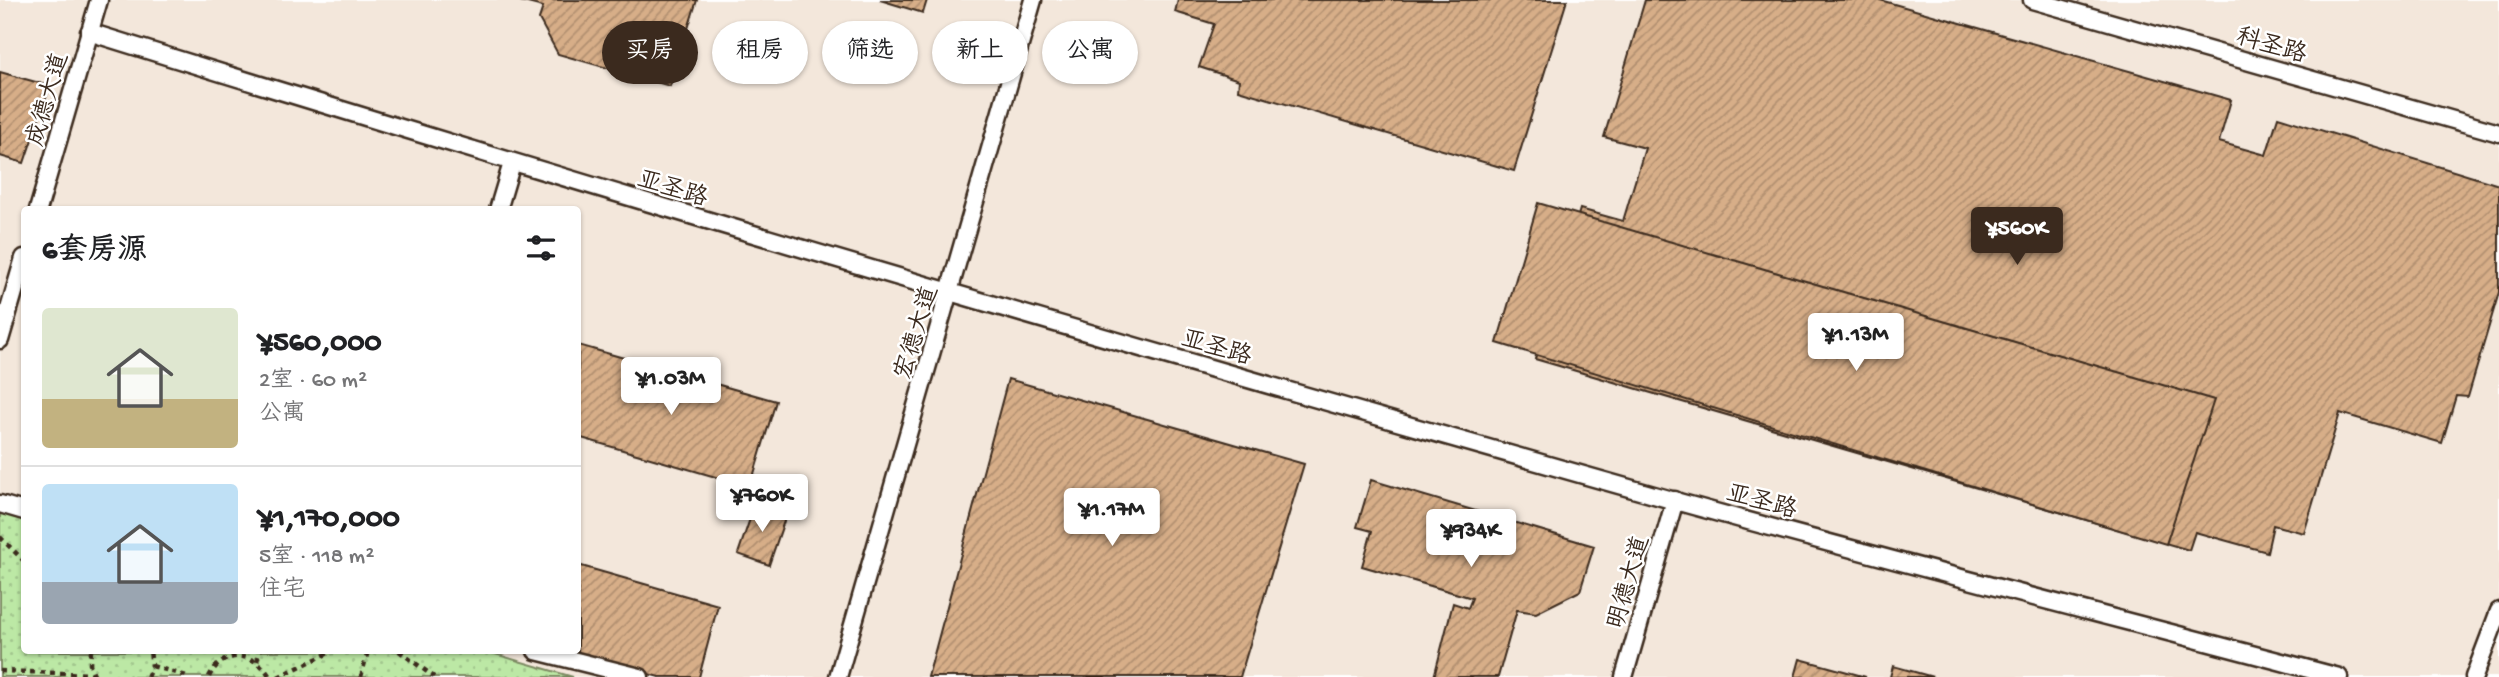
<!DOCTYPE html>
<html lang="zh">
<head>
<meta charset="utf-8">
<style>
	body { margin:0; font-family:"Gochi Hand","LXGW WenKai TC",sans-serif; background:#f2f2f2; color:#202124; height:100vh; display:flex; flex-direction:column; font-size:26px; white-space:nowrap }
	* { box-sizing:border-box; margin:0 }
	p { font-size:23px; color:#757577 }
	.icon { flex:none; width:38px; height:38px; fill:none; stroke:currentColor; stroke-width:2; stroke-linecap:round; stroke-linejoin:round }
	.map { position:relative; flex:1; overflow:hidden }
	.drawer { position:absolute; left:21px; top:206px; width:560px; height:448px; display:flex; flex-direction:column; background:#fff; border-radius:7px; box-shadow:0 2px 5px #0004 }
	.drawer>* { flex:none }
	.hud { position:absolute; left:602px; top:21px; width:665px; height:63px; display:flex; gap:14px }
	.price { position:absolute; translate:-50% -60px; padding:0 16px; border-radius:7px; background:#fff; color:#222; font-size:23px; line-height:46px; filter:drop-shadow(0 2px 4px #0008) }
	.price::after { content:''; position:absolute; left:50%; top:42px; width:21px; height:16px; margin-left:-10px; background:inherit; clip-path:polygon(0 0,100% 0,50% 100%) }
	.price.selected { background:#3b2a1e; color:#fff }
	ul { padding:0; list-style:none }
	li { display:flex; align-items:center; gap:21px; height:175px; padding:0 21px }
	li+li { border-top:2px solid #e0e0e0 }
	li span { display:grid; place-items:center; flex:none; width:196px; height:140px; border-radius:7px; color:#555 }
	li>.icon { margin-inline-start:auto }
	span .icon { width:84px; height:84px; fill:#fffc; stroke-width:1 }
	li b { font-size:30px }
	h2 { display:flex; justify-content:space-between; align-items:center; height:84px; padding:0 21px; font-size:30px }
	.chip { padding:0 24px; border-radius:32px; background:#fff; box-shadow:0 2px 5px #0004; font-size:24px; line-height:63px }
	.chip.selected { background:#3b2a1e; color:#fff }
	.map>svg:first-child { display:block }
	.built { fill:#f3e7db; fill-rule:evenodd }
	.park { fill:url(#park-dots); stroke:#7c8962; stroke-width:2 }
	.building { fill:url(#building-hatch); stroke:#3b2a1e; stroke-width:2 }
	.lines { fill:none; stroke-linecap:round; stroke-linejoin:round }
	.service-casing { stroke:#3b2a1e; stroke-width:21 }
	.path { stroke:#3b2a1e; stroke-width:4.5; stroke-dasharray:5 5; stroke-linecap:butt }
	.service { stroke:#fff; stroke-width:16 }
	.labels { text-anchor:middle; stroke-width:5; stroke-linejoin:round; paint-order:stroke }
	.street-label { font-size:24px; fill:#3b2a1e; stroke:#fff }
</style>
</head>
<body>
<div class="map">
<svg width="2499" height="677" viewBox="0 0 2499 677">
	<defs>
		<pattern id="park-dots" width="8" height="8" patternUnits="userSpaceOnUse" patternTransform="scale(1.75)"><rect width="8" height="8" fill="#bce8a5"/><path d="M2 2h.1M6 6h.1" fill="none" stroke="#a2c78e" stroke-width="1.8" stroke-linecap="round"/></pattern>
		<pattern id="building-hatch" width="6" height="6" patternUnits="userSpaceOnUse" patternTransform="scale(1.75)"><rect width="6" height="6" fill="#d7ae88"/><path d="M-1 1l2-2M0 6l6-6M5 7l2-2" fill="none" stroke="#b08e6f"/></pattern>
	</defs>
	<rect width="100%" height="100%" fill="#fff"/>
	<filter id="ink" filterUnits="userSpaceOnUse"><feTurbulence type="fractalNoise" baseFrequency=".0143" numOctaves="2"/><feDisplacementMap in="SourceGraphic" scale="14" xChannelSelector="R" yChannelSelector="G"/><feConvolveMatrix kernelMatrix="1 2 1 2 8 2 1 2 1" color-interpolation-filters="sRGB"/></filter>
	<g filter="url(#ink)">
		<path class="built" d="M0,0H2499V677H0ZM24,210H578V651H24Z"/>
		<polygon class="park" points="0,508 24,515 24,651 485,651 573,677 0,677"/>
		<g class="building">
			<polygon points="516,0 697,0 670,86 558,54 539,19 543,7"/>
			<polygon points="880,0 927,0 923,13"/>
			<polygon points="1178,0 1567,0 1514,171 1238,90 1239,80 1199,67 1214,24 1175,12"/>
			<polygon points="1645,0 1880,0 2231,100 2219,142 2266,155 2278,117 2499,185 2499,292 2468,397 2456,396 2442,443 2340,413 2304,533 2273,525 2267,552 2195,532 2189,550 1535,359 1580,209 1623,221 1645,148 1604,137"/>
			<polygon points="0,72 50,86 24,163 0,156"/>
			<polygon points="1538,203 2214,400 2166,544 1497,343"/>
			<polygon points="578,345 776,401 750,487 578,437"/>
			<polygon points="1008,379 1304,464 1240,677 928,677"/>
			<polygon points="1371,480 1594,546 1580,591 1536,613 1517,610 1498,677 1434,677 1453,603 1468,608 1472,598 1362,566 1372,531 1357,527"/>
			<polygon points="755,504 786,515 769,565 738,554"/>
			<polygon points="578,565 718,605 699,677 659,677 568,651 578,651"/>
			<polygon points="1800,659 1866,677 1795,677"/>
			<polygon points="1893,666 1933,677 1890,677"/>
		</g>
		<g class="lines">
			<g class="service-casing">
				<g id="service">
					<polyline points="2032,0 2499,133"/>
					<path d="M89,32C614,195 1140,350 1668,499C1891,561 2116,618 2339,677"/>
					<polyline points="38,210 99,0"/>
					<polyline points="498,210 512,163"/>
					<polyline points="0,340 24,258"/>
					<polyline points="0,504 24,511"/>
					<polyline points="536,651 640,677"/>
					<polyline points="838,677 1033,0"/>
					<polyline points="1624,677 1675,500"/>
					<polyline points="2474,677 2499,611"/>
				</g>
			</g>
			<g class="path">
				<polyline points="0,537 24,561"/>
				<polyline points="91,651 90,664 95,677"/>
				<polyline points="399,651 434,677"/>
				<polyline points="257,661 260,651"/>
				<polyline points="152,666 190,677"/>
				<polyline points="0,671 92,674"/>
				<polyline points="147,677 152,666 150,651"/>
				<path d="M209,677C222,649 256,651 270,677"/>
				<polyline points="278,677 333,651"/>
				<polyline points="361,677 368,651"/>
			</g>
			<use href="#service" class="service"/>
		</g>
	</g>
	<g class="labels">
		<g class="street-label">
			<text transform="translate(2272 44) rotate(16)" y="8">科圣路</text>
			<text transform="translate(46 99) rotate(-74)" y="8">成德大道</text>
			<text transform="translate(673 187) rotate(17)" y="8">亚圣路</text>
			<text transform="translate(915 332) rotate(-73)" y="8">宏德大道</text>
			<text transform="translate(1217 346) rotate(16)" y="8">亚圣路</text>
			<text transform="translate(1762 500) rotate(15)" y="8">亚圣路</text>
			<text transform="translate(1627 582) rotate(-74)" y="8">明德大道</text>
		</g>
	</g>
</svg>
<b class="price selected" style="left:2017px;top:267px">¥560K</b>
<b class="price" style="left:1856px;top:373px">¥1.13M</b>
<b class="price" style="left:671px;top:417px">¥1.03M</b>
<b class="price" style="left:762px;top:534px">¥760K</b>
<b class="price" style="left:1112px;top:548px">¥1.17M</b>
<b class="price" style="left:1471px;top:569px">¥934K</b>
<div class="hud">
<a class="chip selected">买房</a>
<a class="chip">租房</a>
<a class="chip">筛选</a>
<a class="chip">新上</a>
<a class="chip">公寓</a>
</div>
<section class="drawer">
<h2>6套房源<svg class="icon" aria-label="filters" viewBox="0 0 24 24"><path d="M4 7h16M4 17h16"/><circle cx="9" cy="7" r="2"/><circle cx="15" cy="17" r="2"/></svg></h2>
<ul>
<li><span style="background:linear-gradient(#dfe7d0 65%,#c2b280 0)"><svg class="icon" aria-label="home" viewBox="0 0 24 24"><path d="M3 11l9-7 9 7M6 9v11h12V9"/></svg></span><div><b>¥560,000</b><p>2室 · 60 m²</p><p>公寓</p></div></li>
<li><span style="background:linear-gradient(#bfe0f5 70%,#9aa5b1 0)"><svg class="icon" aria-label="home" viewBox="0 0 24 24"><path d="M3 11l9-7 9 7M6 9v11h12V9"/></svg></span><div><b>¥1,170,000</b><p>5室 · 118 m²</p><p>住宅</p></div></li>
</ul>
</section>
</div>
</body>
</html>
